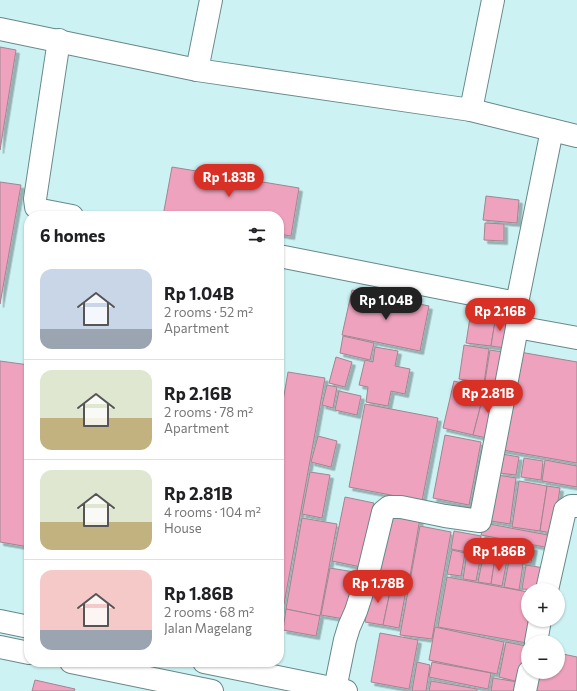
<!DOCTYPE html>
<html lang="en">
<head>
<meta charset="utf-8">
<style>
	body { margin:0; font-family:Commissioner,sans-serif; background:#f6f6f6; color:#202124; height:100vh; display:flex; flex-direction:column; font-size:15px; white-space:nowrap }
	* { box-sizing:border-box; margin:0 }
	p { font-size:13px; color:#757577 }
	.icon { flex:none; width:22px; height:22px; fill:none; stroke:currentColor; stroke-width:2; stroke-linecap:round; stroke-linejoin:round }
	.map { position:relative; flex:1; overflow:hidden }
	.side { position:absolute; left:24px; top:211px; width:260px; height:456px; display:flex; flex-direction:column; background:#fff; border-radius:16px; box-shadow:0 1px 3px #0004 }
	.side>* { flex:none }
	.fabs { position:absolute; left:521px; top:583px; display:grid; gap:8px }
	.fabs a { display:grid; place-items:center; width:44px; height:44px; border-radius:50%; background:#fff; box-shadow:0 1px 3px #0004; font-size:20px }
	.price { position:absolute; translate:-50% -34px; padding:0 9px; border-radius:14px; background:#d93025; color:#fff; font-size:13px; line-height:26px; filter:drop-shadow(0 1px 2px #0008) }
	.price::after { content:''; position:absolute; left:50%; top:24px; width:12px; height:9px; margin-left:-6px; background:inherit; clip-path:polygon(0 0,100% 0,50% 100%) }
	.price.selected { background:#222; color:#fff }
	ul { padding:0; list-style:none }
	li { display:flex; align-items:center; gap:12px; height:100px; padding:0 16px }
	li+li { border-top:1px solid #e0e0e0 }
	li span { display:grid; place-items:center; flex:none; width:112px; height:80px; border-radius:12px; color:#555 }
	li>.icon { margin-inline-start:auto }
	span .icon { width:48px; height:48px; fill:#fffc; stroke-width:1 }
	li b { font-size:17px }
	h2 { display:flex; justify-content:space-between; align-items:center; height:48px; padding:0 16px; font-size:17px }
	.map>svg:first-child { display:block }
	.building { fill:#eea2be; stroke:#a2858f; filter:url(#shadow) }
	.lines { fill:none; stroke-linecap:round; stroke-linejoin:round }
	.minor-casing { stroke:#668889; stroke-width:24 }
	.major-casing { stroke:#668889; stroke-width:24 }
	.minor { stroke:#fff; stroke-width:22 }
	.major { stroke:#fff; stroke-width:22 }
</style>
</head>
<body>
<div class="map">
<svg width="577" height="691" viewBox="0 0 577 691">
	<defs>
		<filter id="shadow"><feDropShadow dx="3.5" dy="3.5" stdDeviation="0" flood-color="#0004"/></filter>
	</defs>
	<rect width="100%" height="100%" fill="#cdf2f3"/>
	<g class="building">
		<polygon points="0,47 16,50 0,150"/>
		<polygon points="172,167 299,188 291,236 279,234 279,216 163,216"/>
		<polygon points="0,182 21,185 0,304"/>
		<polygon points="486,196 519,200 517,223 483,220"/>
		<polygon points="485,223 504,224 504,241 484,240"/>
		<polygon points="352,290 429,306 420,351 342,335"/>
		<polygon points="471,311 496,315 491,346 466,343"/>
		<polygon points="496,315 510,317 505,348 491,346"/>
		<polygon points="343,336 374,343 370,360 340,353"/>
		<polygon points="464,345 489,349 484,383 459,379"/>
		<polygon points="375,347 398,351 395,366 410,369 405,394 391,391 388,406 366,402 368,387 359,385 365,360 373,362"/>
		<polygon points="490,350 509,353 503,390 484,387"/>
		<polygon points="514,351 577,362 577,463 497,449"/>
		<polygon points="336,357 352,362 345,387 329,383"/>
		<polygon points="0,361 29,365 29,547 0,542"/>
		<polygon points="288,372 325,378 280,626 279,626 279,424"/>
		<polygon points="454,381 485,389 473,435 443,428"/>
		<polygon points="327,385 337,387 333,408 322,405"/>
		<polygon points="485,389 503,393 492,439 473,435"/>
		<polygon points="339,391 361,396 357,415 335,410"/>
		<polygon points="365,404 438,418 422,501 349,487"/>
		<polygon points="445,435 481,442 469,505 433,498"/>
		<polygon points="318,436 337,441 331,467 311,462"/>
		<polygon points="502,454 519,457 516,475 499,473"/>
		<polygon points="524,458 543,461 541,480 521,477"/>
		<polygon points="545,460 577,466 577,487 542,481"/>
		<polygon points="310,472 330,475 322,518 302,514"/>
		<polygon points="491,474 516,478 510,524 485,520"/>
		<polygon points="519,481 547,486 540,531 512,527"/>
		<polygon points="547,486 560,488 553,533 540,531"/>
		<polygon points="345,497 374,503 361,567 332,561"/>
		<polygon points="385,513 420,518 408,588 372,581"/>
		<polygon points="302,518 337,524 320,616 286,609"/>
		<polygon points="484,523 553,536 550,548 481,535"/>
		<polygon points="420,526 451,532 432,639 400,635"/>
		<polygon points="454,531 481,536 478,554 451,549"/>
		<polygon points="509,542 534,547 531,563 506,559"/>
		<polygon points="452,550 465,553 461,576 447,574"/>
		<polygon points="467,553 481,555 476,581 463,579"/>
		<polygon points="483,557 495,558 491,584 478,582"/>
		<polygon points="495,558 507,560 502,586 491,584"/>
		<polygon points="509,561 523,564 519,590 504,587"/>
		<polygon points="526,565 544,568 540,590 522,589"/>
		<polygon points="330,568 360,573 350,620 321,615"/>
		<polygon points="447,577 528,592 528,620 532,620 527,643 438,627"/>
		<polygon points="372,583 391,587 383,625 365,622"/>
		<polygon points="391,587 406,590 399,628 383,625"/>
		<polygon points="286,609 320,616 316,636 283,630"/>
		<polygon points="435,627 504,642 497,674 429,660"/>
		<polygon points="380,633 418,640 409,689 371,682"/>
		<polygon points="506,642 526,646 519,682 499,677"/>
		<polygon points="558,653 577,657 577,691 531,691 534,672 558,672"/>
		<polygon points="417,662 430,665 426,691 412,691"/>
		<polygon points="432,662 491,673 488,689 429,677"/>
		<polygon points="493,678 518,682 517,691 491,691"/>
		<polygon points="35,680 75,689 74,691 32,691"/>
		<polygon points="431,681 477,689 477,691 429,691"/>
	</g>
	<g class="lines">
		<g class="minor-casing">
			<g id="minor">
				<polyline points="0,29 197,70 471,110 493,0"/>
				<polyline points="59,40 35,199 36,207 41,210 72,216"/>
				<polyline points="197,70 211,0"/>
				<polyline points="471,110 577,136"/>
				<polyline points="279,256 517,303"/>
				<polyline points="517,327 577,338"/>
				<polyline points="547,590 565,510 571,506 577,506"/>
				<polyline points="536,642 540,620"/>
				<polyline points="335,689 345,640 349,627 356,611 368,574 383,512 389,507 401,507 445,516 480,521 520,312 519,306 517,303 552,130"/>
				<polyline points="525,691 529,672"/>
			</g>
		</g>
		<g class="major-casing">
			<g id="major">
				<polyline points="0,621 29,627"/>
				<polyline points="0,647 29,653"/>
				<polyline points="71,662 212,691"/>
				<polyline points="204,662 346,691"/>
			</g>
		</g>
		<use href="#minor" class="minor"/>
		<use href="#major" class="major"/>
	</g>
</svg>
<div class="fabs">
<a>+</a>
<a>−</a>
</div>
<b class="price" style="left:229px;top:198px">Rp 1.83B</b>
<b class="price selected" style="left:386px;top:321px">Rp 1.04B</b>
<b class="price" style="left:500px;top:332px">Rp 2.16B</b>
<b class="price" style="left:488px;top:414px">Rp 2.81B</b>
<b class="price" style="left:499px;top:572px">Rp 1.86B</b>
<b class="price" style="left:378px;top:604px">Rp 1.78B</b>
<section class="side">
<h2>6 homes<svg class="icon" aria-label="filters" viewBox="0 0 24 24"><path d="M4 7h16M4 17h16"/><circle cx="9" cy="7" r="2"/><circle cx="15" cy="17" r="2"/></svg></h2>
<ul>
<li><span style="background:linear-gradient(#c9d6e8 75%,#9aa5b1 0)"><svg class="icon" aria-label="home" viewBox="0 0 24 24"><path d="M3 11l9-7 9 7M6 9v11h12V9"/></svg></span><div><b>Rp 1.04B</b><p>2 rooms · 52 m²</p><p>Apartment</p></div></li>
<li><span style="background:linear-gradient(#dfe7d0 60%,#c2b280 0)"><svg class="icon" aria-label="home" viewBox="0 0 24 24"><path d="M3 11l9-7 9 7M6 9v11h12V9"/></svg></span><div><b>Rp 2.16B</b><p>2 rooms · 78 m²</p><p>Apartment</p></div></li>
<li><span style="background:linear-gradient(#dfe7d0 65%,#c2b280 0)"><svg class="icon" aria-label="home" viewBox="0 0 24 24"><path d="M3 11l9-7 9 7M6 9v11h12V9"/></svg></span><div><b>Rp 2.81B</b><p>4 rooms · 104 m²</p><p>House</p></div></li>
<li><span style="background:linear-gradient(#f6c9c9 75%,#9aa5b1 0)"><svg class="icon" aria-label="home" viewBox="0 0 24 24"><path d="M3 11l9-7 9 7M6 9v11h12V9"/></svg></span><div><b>Rp 1.86B</b><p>2 rooms · 68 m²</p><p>Jalan Magelang</p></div></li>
</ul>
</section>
</div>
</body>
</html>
